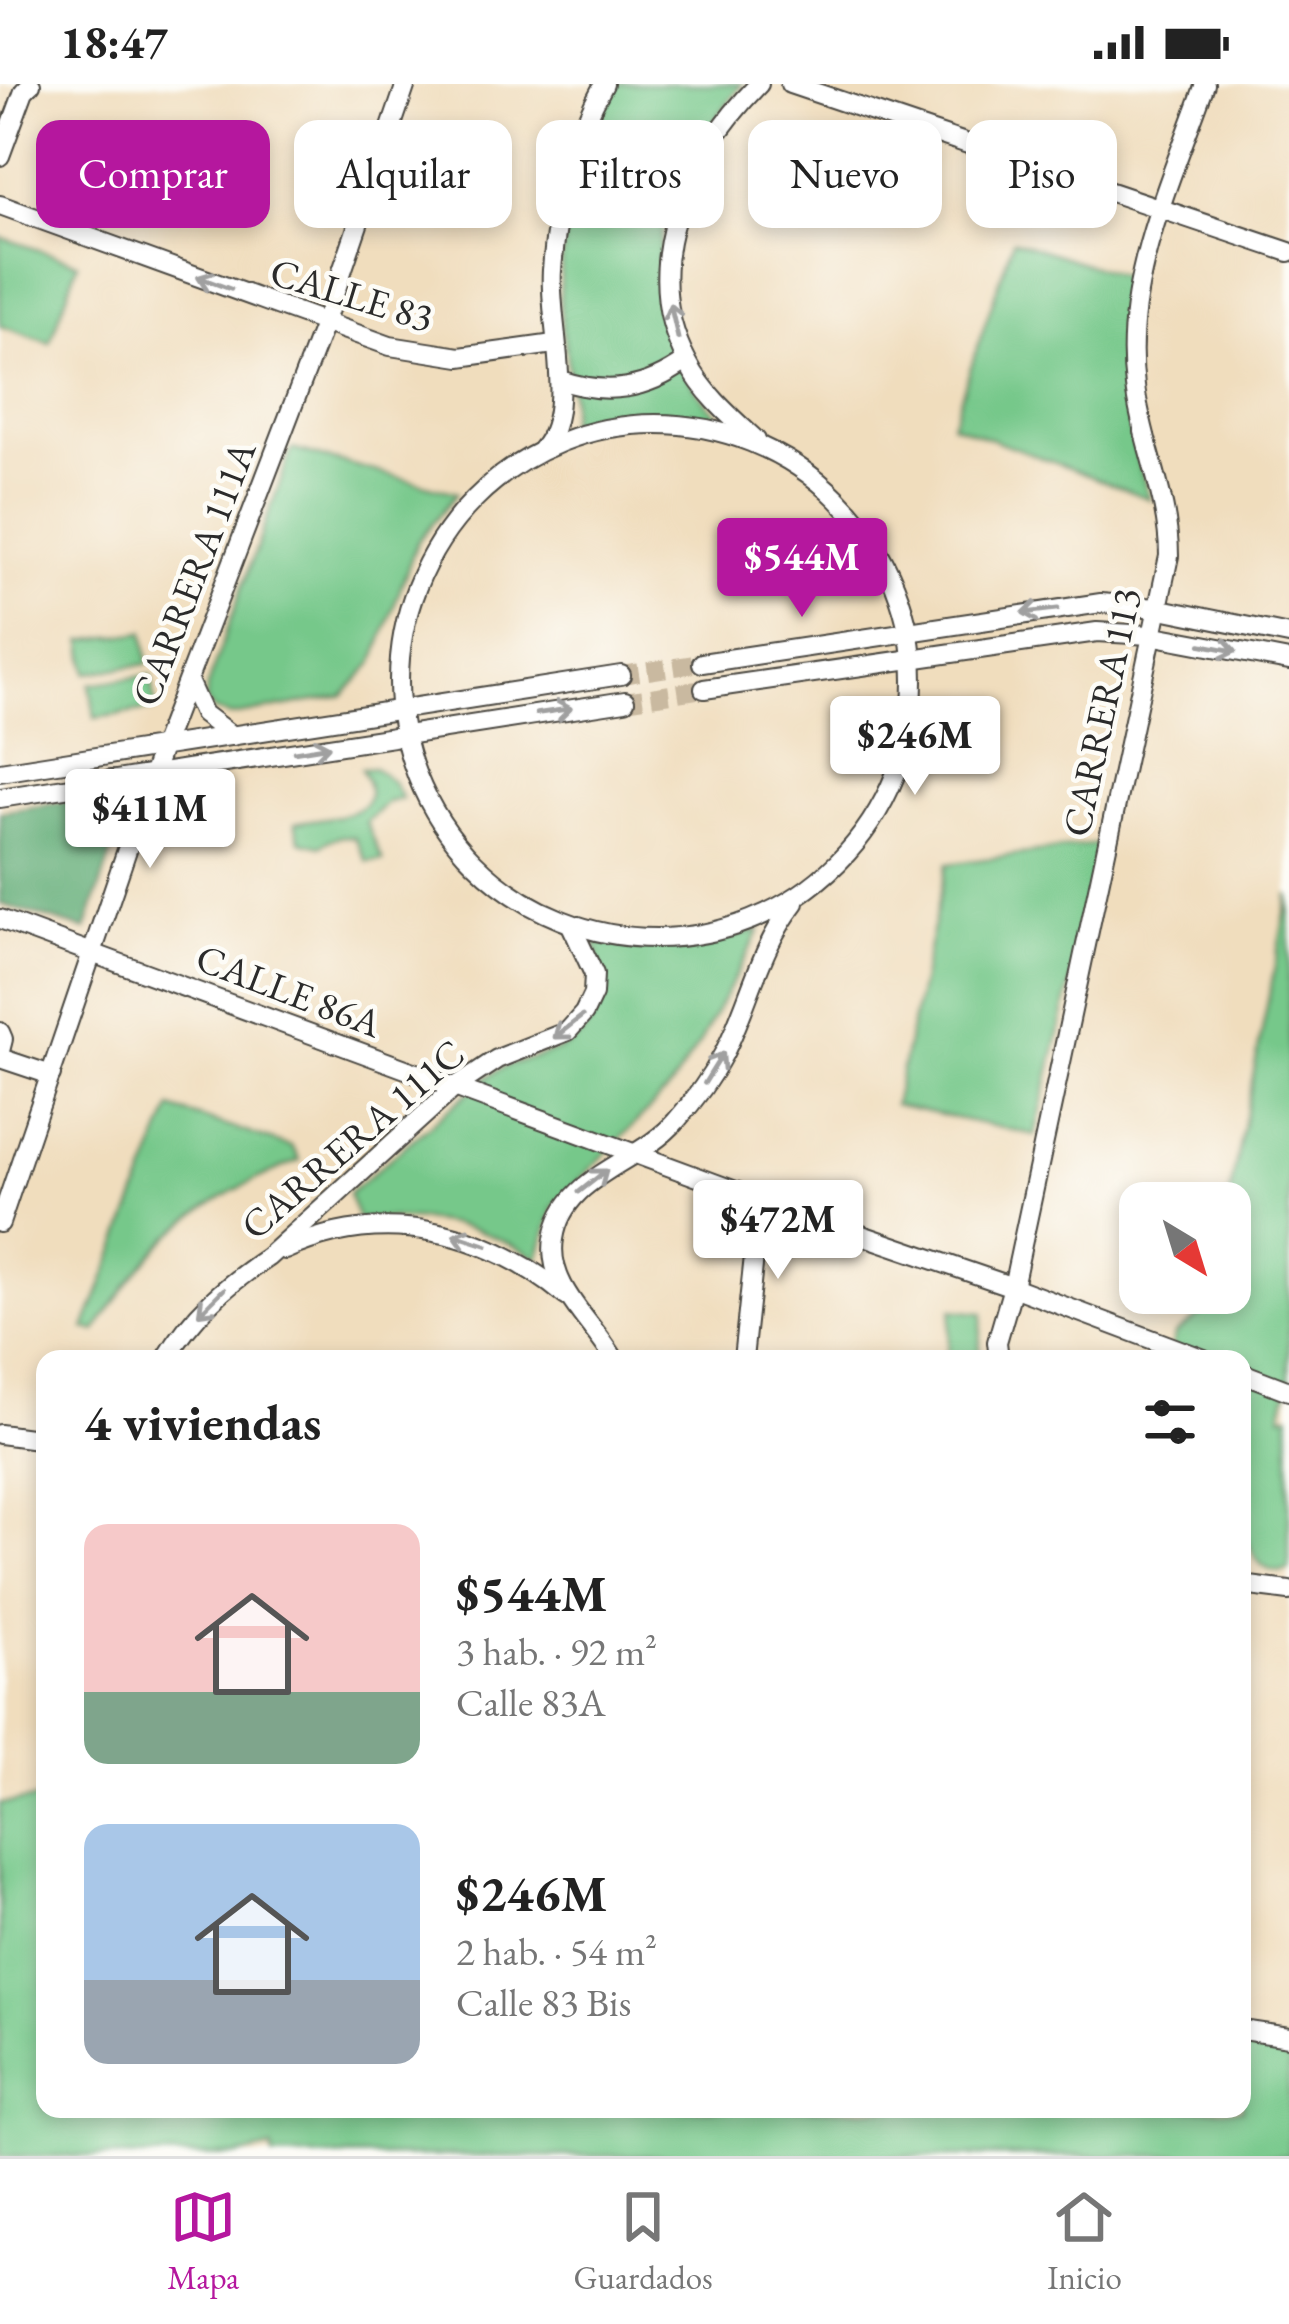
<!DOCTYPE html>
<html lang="es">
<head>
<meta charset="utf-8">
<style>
	body { margin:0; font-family:"EB Garamond",serif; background:#f6f6f6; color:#222; height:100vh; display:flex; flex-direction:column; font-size:45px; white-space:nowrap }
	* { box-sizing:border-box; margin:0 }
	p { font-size:39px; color:#767676 }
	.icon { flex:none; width:66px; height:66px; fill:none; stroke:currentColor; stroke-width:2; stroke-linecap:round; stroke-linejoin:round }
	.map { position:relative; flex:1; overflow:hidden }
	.side { position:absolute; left:36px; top:1266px; width:1215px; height:768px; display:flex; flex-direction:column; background:#fff; border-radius:24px; box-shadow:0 6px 18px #0003 }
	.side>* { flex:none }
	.banner { position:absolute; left:36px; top:36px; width:1218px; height:108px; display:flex; gap:24px }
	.needle { width:78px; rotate:142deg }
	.buttons { position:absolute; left:1119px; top:1098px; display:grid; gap:24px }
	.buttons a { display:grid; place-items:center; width:132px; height:132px; border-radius:24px; background:#fff; box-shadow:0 6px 18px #0003; font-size:60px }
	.price { position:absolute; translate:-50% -102px; padding:0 27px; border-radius:12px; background:#fff; color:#222; font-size:39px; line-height:78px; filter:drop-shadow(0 3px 6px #0008) }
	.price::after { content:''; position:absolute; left:50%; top:72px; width:36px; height:27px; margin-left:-18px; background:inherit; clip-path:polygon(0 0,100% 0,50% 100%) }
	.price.selected { background:#b5179e; color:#fff }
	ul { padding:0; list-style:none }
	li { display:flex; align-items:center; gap:36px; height:300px; padding:0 48px }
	li span { display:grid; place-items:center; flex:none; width:336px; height:240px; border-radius:24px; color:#555 }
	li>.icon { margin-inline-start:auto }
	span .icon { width:144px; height:144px; fill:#fffc; stroke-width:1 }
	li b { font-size:51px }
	h2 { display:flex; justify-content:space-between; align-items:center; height:144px; padding:0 48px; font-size:51px }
	.chip { padding:0 42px; border-radius:24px; background:#fff; box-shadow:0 6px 18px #0003; font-size:42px; line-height:108px }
	.chip.selected { background:#b5179e; color:#fff }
	.status { display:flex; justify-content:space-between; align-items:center; height:84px; padding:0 60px; background:#fff; direction:ltr }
	.status svg { height:33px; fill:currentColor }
	.dock { display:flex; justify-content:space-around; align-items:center; height:168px; border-top:3px solid #e0e0e0; background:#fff; font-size:33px; color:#767676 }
	.dock a { display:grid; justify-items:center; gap:6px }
	.dock .selected { color:#b5179e }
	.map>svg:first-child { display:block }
	.green { fill:#76c88a; stroke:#507a5a; stroke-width:3 }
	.forest { fill:#60ac76; stroke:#466c50; stroke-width:3 }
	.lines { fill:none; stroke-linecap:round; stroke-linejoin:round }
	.minor-tunnel { stroke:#c9b9a0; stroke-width:18; stroke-dasharray:18 9; stroke-linecap:butt }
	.minor-casing { stroke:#494641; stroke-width:22 }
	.minor { stroke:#fff; stroke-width:18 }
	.oneway { stroke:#a0a0a0 }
	.labels { text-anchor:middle; stroke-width:9; stroke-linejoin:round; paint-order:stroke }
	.street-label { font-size:39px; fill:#2b2b2b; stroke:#fdfcf7 }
</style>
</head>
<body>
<div class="status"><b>18:47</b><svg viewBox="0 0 49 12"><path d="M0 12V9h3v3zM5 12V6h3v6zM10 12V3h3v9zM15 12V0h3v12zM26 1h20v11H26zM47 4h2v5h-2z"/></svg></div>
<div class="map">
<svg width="1289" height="2072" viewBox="0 0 1289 2072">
	<rect width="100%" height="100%" fill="#fdfcf7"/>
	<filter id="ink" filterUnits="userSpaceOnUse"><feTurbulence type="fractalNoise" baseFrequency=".00833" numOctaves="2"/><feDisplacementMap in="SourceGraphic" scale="24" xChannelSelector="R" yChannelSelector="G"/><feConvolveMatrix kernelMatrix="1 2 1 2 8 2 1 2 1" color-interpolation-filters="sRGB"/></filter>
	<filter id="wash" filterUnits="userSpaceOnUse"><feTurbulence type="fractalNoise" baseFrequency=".004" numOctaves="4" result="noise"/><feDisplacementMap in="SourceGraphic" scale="48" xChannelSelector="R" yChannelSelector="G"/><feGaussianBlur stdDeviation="2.7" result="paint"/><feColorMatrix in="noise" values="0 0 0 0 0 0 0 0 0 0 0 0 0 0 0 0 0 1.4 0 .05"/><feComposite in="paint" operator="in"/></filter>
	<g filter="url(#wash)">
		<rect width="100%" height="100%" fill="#f0ddbd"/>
		<g class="green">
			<path d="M617,0H742C684,75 637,149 668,247C682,290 700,318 735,346C675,331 622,326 564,352C581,306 560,263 560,214C560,138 582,67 617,0Z"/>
			<polygon points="0,153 78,179 50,259 0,242"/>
			<path d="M1013,156L1126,193C1117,279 1122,334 1150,415L952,340Z"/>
			<polygon points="292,365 457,409 417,458 374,578 343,612 232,632 214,627 206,617 207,602"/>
			<polygon points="144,548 148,580 87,589 83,557"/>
			<polygon points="151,591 156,625 95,634 90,600"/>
			<path d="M374,684L393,698L402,715L388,718L366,738L383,777L367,778L355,754C340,750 334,753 320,762L300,757L295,739C329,731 392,736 361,685Z"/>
			<polygon points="1104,759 1035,1051 894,1021 947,780"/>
			<path d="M1289,810V1299L1281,1331L1289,1330V1486C1265,1494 1252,1473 1247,1453L1242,1479V1275H1169L1175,1250L1207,1226L1211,1209H1230L1228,1119Z"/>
			<path d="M760,846L700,958L669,1005L554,1122L538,1175C482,1140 423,1131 358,1135L348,1110L487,993C510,977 533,976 558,966C602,948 606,899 595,859C664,865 694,862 760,846Z"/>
			<path d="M171,1024L292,1063L300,1076C196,1119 156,1152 96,1247L85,1245Z"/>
			<polygon points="952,1226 983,1229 978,1275 946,1275"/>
			<polygon points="45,1714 45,2025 1242,2025 1242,1953 1289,1961 1289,2072 273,2072 273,2064 236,2072 0,2072 0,1720"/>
		</g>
		<polygon class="forest" points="108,711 124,731 86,846 0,820 0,728"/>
	</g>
	<g filter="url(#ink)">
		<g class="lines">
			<g class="minor-tunnel">
				<polyline points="621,591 702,579"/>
				<polyline points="625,617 704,605"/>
			</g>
			<g class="minor-casing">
				<g id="minor">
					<polyline points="790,0 1289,168"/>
					<polyline points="0,72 24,7 31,0"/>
					<polyline points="0,121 390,262 460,273 554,260"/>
					<path d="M560,296C607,312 646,306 686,277"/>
					<circle cx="656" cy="597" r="257"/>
					<path d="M756,356C731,333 704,310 688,279C635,181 688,72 759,0"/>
					<path d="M542,365C577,326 548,238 552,186C557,121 572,57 604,0"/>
					<polyline points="702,579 1101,519 1156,524 1289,551"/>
					<polyline points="188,597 203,630 232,652"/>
					<polyline points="704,605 1097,548 1150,551 1289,577"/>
					<polyline points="0,688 621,591"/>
					<polyline points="110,696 132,721 137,741"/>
					<polyline points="0,714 625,617"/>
					<polyline points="0,835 760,1116 1013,1203 1204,1275"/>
					<polyline points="0,948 3,955 0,967"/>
					<polyline points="0,974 51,991"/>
					<polyline points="0,1139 162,663 324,240 406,0"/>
					<path d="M285,1166C382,1122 485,1145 566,1212"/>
					<path d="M166,1275C192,1231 226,1201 268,1173L455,1003L497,975L568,947L584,929L593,910L594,890L571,841"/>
					<path d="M614,1275C593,1238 546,1202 554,1155C563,1091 639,1080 676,1037C694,1017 712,992 724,969C750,918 759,864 795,819"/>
					<polyline points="743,1275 760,1116"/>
					<path d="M999,1275L997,1258L1013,1203L1169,472C1169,413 1142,361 1135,302C1121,200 1172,94 1205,0"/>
					<polyline points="1242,1289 1289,1307"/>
					<polyline points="0,1350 45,1356"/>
					<polyline points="1242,1501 1289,1507"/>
					<polyline points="1242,1946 1289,1953"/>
				</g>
			</g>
			<use href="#minor" class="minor"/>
		</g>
		<defs><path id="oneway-shaft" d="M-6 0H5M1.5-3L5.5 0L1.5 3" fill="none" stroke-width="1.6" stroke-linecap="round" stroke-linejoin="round" transform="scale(3)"/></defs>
		<g class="oneway">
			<use href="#oneway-shaft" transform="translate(214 199) rotate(-160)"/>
			<use href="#oneway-shaft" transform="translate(674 237) rotate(-103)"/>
			<use href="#oneway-shaft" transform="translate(1040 527) rotate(173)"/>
			<use href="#oneway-shaft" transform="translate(1219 564) rotate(11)"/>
			<use href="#oneway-shaft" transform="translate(554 627) rotate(-8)"/>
			<use href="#oneway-shaft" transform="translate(312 665) rotate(-9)"/>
			<use href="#oneway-shaft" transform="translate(568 943) rotate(142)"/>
			<use href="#oneway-shaft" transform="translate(714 984) rotate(-58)"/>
			<use href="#oneway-shaft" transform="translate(593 1097) rotate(-38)"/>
			<use href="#oneway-shaft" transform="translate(470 1156) rotate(-162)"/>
			<use href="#oneway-shaft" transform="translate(211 1218) rotate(135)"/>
		</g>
	</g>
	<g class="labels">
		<g class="street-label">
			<text transform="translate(352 210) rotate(17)" y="14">CALLE 83</text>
			<text transform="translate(193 489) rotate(-69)" y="14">CARRERA 111A</text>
			<text transform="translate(1101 628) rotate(-78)" y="14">CARRERA 113</text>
			<text transform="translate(289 906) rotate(21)" y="14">CALLE 86A</text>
			<text transform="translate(352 1055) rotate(-41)" y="14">CARRERA 111C</text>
		</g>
	</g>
</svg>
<div class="buttons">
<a><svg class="needle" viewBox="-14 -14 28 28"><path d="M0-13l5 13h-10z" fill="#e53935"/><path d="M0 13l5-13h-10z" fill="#767676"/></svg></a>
</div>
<b class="price selected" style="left:802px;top:536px">$544M</b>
<b class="price" style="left:915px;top:714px">$246M</b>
<b class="price" style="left:150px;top:787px">$411M</b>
<b class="price" style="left:778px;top:1198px">$472M</b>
<div class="banner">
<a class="chip selected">Comprar</a>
<a class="chip">Alquilar</a>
<a class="chip">Filtros</a>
<a class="chip">Nuevo</a>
<a class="chip">Piso</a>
</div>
<section class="side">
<h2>4 viviendas<svg class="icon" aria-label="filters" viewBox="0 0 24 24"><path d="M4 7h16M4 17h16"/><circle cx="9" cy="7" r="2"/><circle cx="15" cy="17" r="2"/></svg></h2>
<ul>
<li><span style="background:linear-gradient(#f6c9c9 70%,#7fa58c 0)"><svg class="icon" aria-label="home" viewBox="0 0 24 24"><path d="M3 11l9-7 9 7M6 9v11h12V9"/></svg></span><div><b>$544M</b><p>3 hab. · 92 m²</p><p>Calle 83A</p></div></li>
<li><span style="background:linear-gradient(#a9c7e8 65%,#9aa5b1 0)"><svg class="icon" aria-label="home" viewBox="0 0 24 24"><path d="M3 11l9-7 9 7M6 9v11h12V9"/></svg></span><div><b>$246M</b><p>2 hab. · 54 m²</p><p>Calle 83 Bis</p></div></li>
</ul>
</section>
</div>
<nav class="dock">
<a class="selected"><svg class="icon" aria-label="map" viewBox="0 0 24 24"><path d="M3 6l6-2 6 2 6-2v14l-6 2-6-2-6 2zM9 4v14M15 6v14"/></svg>Mapa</a>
<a><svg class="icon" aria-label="saved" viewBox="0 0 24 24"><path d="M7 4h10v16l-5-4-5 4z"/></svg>Guardados</a>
<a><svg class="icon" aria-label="home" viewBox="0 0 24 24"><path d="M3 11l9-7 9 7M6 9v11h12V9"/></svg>Inicio</a>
</nav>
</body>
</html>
